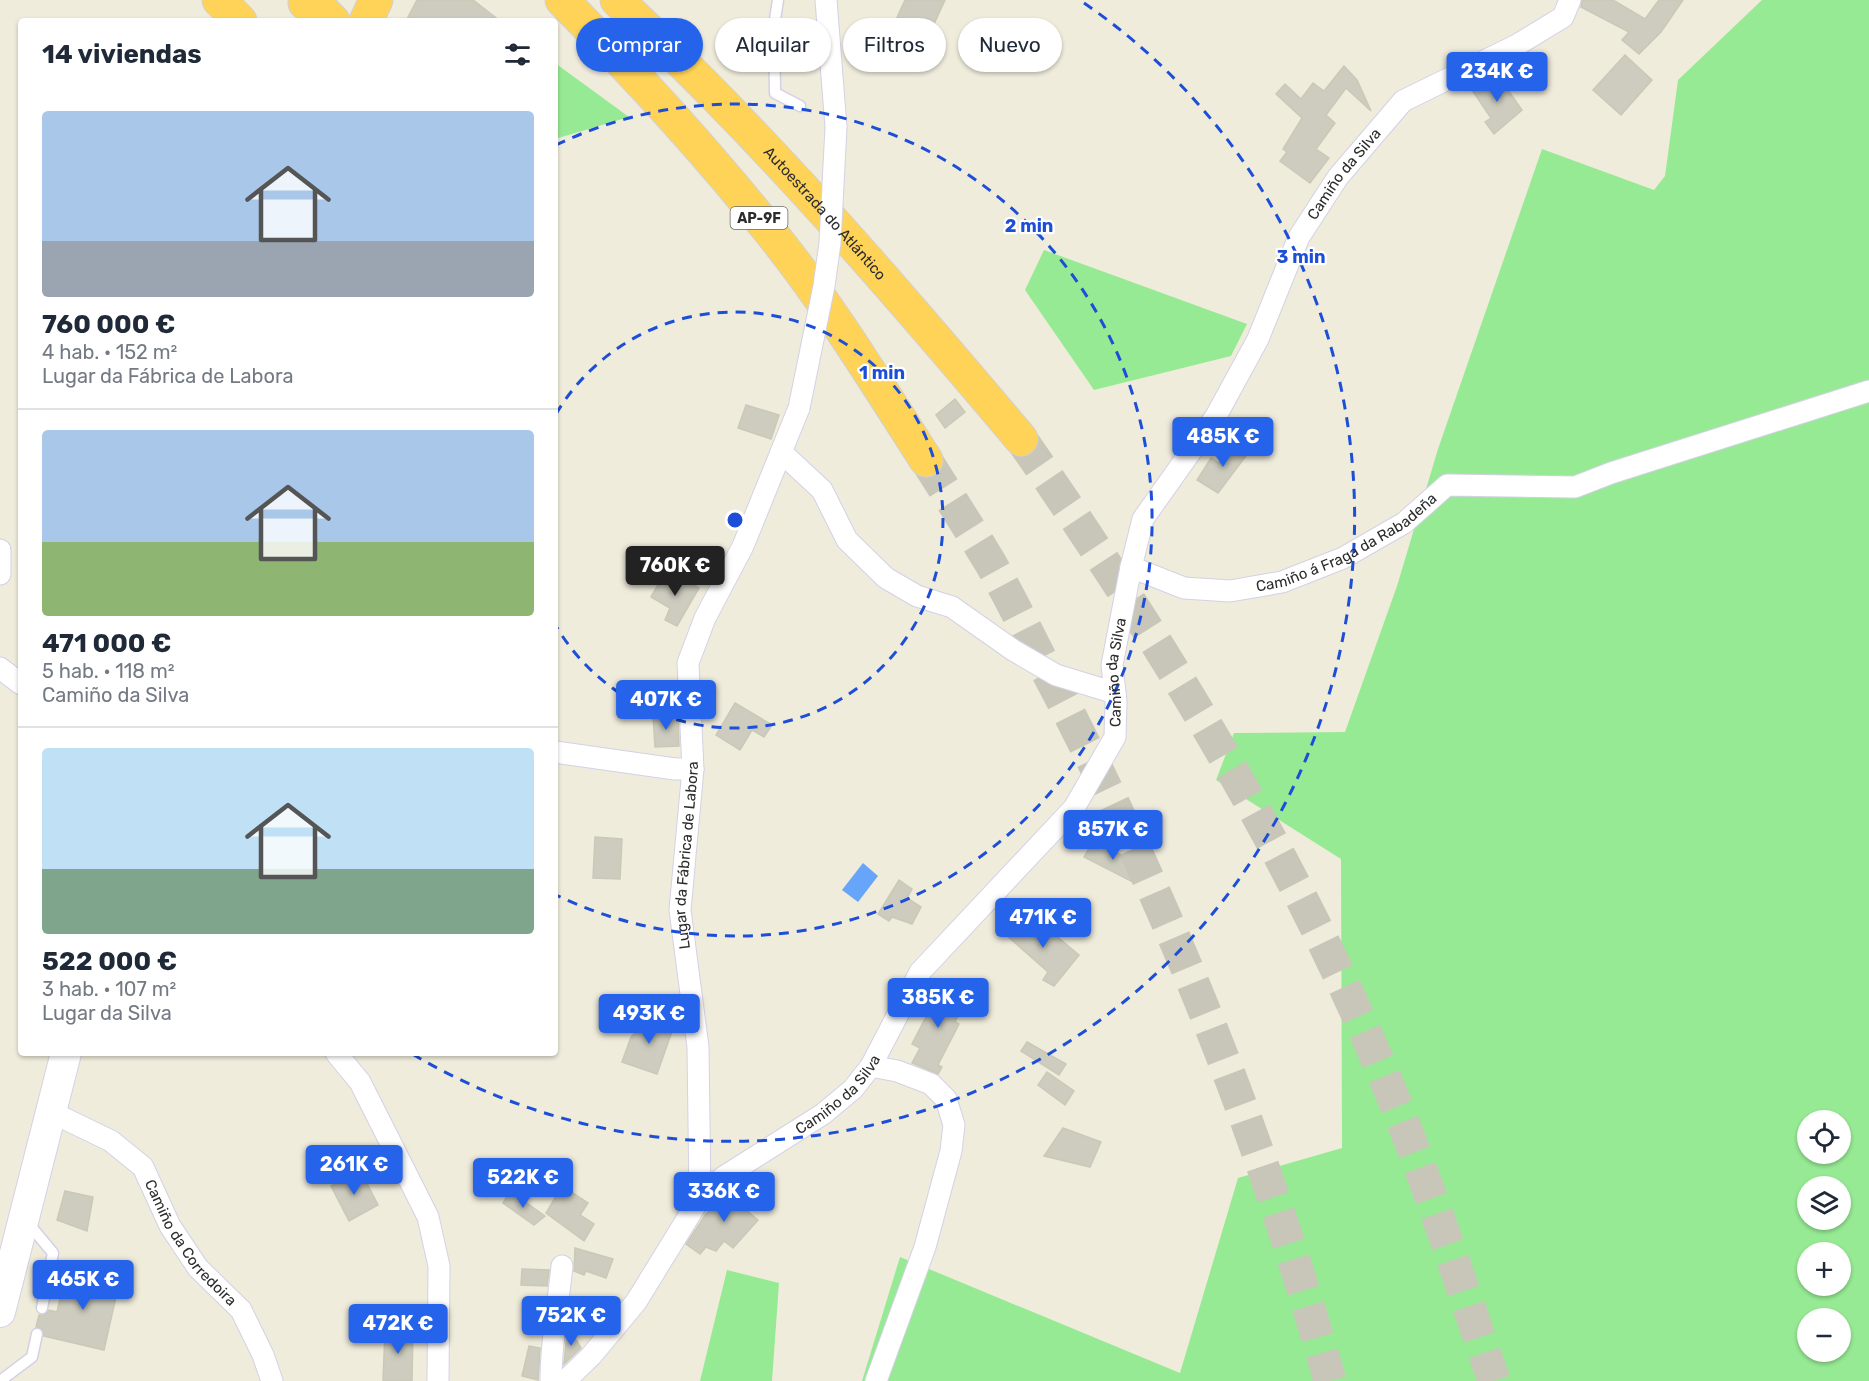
<!DOCTYPE html>
<html lang="es">
<head>
<meta charset="utf-8">
<style>
	body { margin:0; font-family:Rubik,sans-serif; background:#f2f2f3; color:#1f2937; height:100vh; display:flex; flex-direction:column; font-size:22px; white-space:nowrap }
	* { box-sizing:border-box; margin:0 }
	p { font-size:20px; color:#747a83 }
	.icon { flex:none; width:33px; height:33px; fill:none; stroke:currentColor; stroke-width:2; stroke-linecap:round; stroke-linejoin:round }
	.map { position:relative; flex:1; overflow:hidden }
	.details { position:absolute; left:18px; top:18px; width:540px; height:1038px; display:flex; flex-direction:column; background:#fff; border-radius:6px; box-shadow:0 2px 4px #0004 }
	.details>* { flex:none }
	.guide { position:absolute; left:576px; top:18px; width:570px; height:54px; display:flex; gap:12px }
	.buttons { position:absolute; left:1797px; top:1110px; display:grid; gap:12px }
	.buttons a { display:grid; place-items:center; width:54px; height:54px; border-radius:50%; background:#fff; box-shadow:0 2px 4px #0004; font-size:30px }
	.price { position:absolute; translate:-50% -51px; padding:0 14px; border-radius:6px; background:#2563eb; color:#fff; font-size:20px; line-height:39px; filter:drop-shadow(0 2px 3px #0008) }
	.price::after { content:''; position:absolute; left:50%; top:36px; width:18px; height:14px; margin-left:-9px; background:inherit; clip-path:polygon(0 0,100% 0,50% 100%) }
	.price.on { background:#222; color:#fff }
	ul { padding:0; list-style:none }
	li { display:grid; align-content:center; gap:12px; height:318px; padding:0 24px }
	li+li { border-top:2px solid #e0e1e3 }
	li span { display:grid; place-items:center; height:186px; border-radius:6px; color:#555 }
	li>.icon { margin-inline-start:auto }
	span .icon { width:108px; height:108px; fill:#fffc; stroke-width:1 }
	li b { font-size:26px }
	h2 { display:flex; justify-content:space-between; align-items:center; height:72px; padding:0 24px; font-size:26px }
	.tag { padding:0 21px; border-radius:27px; background:#fff; box-shadow:0 2px 4px #0004; font-size:21px; line-height:54px }
	.tag.on { background:#2563eb; color:#fff }
	.map>svg:first-child { display:block }
	.green { fill:#97ea94; fill-rule:evenodd }
	.water { fill:#66a5fa }
	.building { fill:#cdccbf; stroke:#cac9b6; stroke-width:1.5 }
	.lines { fill:none; stroke-linecap:round; stroke-linejoin:round }
	.highway-tunnel { stroke:#c8c6b9; stroke-width:33; stroke-dasharray:33 16; stroke-linecap:butt }
	.lane-casing { stroke:#d4d1e6; stroke-width:13 }
	.street-casing { stroke:#d4d1e6; stroke-width:23 }
	.secondary-casing { stroke:#d4d1e6; stroke-width:32 }
	.highway-casing { stroke:#d1d1d1; stroke-width:35 }
	.lane { stroke:#fff; stroke-width:10 }
	.street { stroke:#fff; stroke-width:21 }
	.secondary { stroke:#fff; stroke-width:30 }
	.highway { stroke:#ffd357; stroke-width:33 }
	.street-bridge-casing { stroke:#d4d1e6; stroke-width:23; stroke-linecap:butt }
	.street-bridge { stroke:#fff; stroke-width:21 }
	.ring { fill:none; stroke:#1d4ed8; stroke-width:3; stroke-dasharray:10 8 }
	.labels { text-anchor:middle; stroke-width:4.5; stroke-linejoin:round; paint-order:stroke }
	.shield { fill:#fff; stroke:#6b6b6b; stroke-width:1.5 }
	.shield-label { font-size:14px; font-weight:bold; fill:#2c2c2c }
	.street-label { font-size:15px; fill:#2c2c2c; stroke:#fff }
	.centre { fill:#1d4ed8; stroke:#fff; stroke-width:3 }
	.ring-label { font-size:18px; text-anchor:middle; font-weight:bold; fill:#1d4ed8; stroke:#fff; stroke-width:4.5; stroke-linejoin:round; paint-order:stroke }
</style>
</head>
<body>
<div class="map">
<svg width="1869" height="1381" viewBox="0 0 1869 1381">
	<rect width="100%" height="100%" fill="#efecdc"/>
	<g class="green">
		<path d="M1762,0H1869V1381H862L900,1257L1180,1373L1238,1178L1342,1148L1341,859L1216,780L1234,733L1345,732L1397,586L1438,449L1542,149L1654,190L1665,176L1678,80ZM1808,1120H1840V1154H1808ZM1808,1186H1840V1220H1808ZM1808,1252H1840V1286H1808ZM1808,1318H1840V1352H1808Z"/>
		<polygon points="555,63 629,117 555,139"/>
		<polygon points="1044,250 1247,324 1231,356 1094,390 1025,290"/>
		<polygon points="727,1270 779,1283 772,1381 700,1381"/>
	</g>
	<polygon class="water" points="863,863 878,876 858,902 842,890"/>
	<g class="building">
		<polygon points="417,0 473,0 500,21 406,21"/>
		<polygon points="905,0 945,0 928,37 895,22"/>
		<polygon points="1582,0 1613,0 1645,19 1659,0 1683,0 1661,32 1639,54 1622,40 1629,32 1581,7"/>
		<polygon points="1625,55 1652,80 1621,115 1593,90"/>
		<polygon points="1344,66 1357,80 1371,111 1346,88 1326,115 1335,123 1316,149 1329,158 1310,183 1280,161 1287,152 1283,149 1302,118 1276,94 1285,84 1301,99 1313,83 1324,91"/>
		<polygon points="1499,77 1522,110 1494,134 1485,122 1491,118 1472,90 1487,80 1489,83"/>
		<polygon points="955,399 965,412 945,428 936,415"/>
		<polygon points="746,405 779,415 771,439 738,428"/>
		<polygon points="1233,441 1249,452 1218,493 1197,480 1211,458 1219,463"/>
		<polygon points="663,576 673,581 684,579 699,588 677,626 665,620 670,608 651,597"/>
		<polygon points="735,703 772,725 764,737 752,730 740,750 716,735"/>
		<polygon points="678,715 679,746 655,747 653,716"/>
		<polygon points="595,837 622,839 620,879 593,878"/>
		<polygon points="1093,841 1142,865 1133,882 1084,857"/>
		<polygon points="899,880 912,889 907,898 921,907 912,924 892,917 889,921 878,914"/>
		<polygon points="1022,914 1050,937 1054,934 1079,955 1054,986 1043,980 1048,972 1005,934"/>
		<polygon points="943,984 967,997 955,1022 959,1024 938,1065 942,1067 938,1074 912,1063 920,1048 912,1044"/>
		<polygon points="653,1016 675,1023 657,1074 622,1062 631,1037"/>
		<polygon points="1027,1042 1066,1064 1059,1075 1021,1051"/>
		<polygon points="1047,1072 1074,1091 1065,1105 1038,1085"/>
		<polygon points="1063,1128 1101,1142 1090,1167 1044,1156"/>
		<polygon points="360,1170 378,1205 349,1221 331,1186"/>
		<polygon points="744,1182 754,1190 739,1204 758,1220 733,1248 724,1241 716,1251 706,1247 700,1254 686,1244 706,1214"/>
		<polygon points="562,1186 588,1203 580,1215 594,1224 584,1241 546,1213"/>
		<polygon points="65,1191 93,1197 87,1231 57,1220"/>
		<polygon points="510,1191 545,1216 534,1225 503,1203"/>
		<polygon points="575,1248 613,1259 606,1278 586,1271 584,1275 574,1271"/>
		<polygon points="74,1269 120,1279 104,1350 44,1336 42,1329 36,1327 39,1315 45,1315 49,1310 57,1312 63,1285 69,1286"/>
		<polygon points="522,1269 549,1270 547,1286 521,1285"/>
		<polygon points="385,1329 413,1330 412,1381 383,1381"/>
		<polygon points="569,1329 581,1348 564,1364 567,1333"/>
		<polygon points="529,1346 540,1348 538,1380 522,1376"/>
	</g>
	<g class="lines">
		<g class="highway-tunnel">
			<path d="M1021,439C1159,637 1285,843 1380,1066C1424,1169 1458,1275 1494,1381"/>
			<path d="M926,460C948,495 970,529 991,564C1015,606 1036,651 1059,694C1172,912 1264,1144 1330,1381"/>
		</g>
		<g class="lane-casing">
			<g id="lane">
				<polyline points="778,0 774,26 775,93 800,106"/>
				<polyline points="28,1223 53,1253 42,1308"/>
				<polyline points="0,1381 32,1357 37,1334"/>
			</g>
		</g>
		<g class="street-casing">
			<g id="street">
				<polyline points="826,0 836,127"/>
				<polyline points="781,452 822,490 847,540 886,578 917,596 952,607 1013,650 1056,675 1115,693"/>
				<polyline points="0,550 0,574"/>
				<path id="s1" d="M1131,567L1184,588L1230,591L1282,582L1343,558L1404,523L1447,485L1575,487L1611,473L1869,391"/>
				<polyline points="0,668 21,684"/>
				<polyline points="555,752 675,769 693,769"/>
				<polyline points="336,1053 360,1082 428,1217 439,1266 438,1381"/>
				<polyline points="871,1066 897,1071 931,1084 946,1099 954,1125 951,1151 925,1247 876,1381"/>
				<path id="s2" d="M51,1112L111,1141L143,1167L170,1226L198,1268L241,1310L263,1355L272,1381"/>
				<path id="s3" d="M700,1198L698,1047L680,910L693,769L688,663L705,618L743,546L799,408"/>
				<path d="M551,1380C551,1340 558,1306 562,1266"/>
				<path id="s4" d="M565,1381L591,1356L636,1302L700,1198L725,1176L823,1114L853,1089L871,1066L920,972L1074,808L1115,737L1116,702L1112,665L1131,567L1143,519L1216,416L1258,339L1299,237L1338,177L1403,101L1517,45L1563,17L1570,0"/>
			</g>
		</g>
		<g class="secondary-casing">
			<polyline id="secondary" points="0,1312 66,1053"/>
		</g>
		<g class="highway-casing">
			<g id="highway">
				<polyline points="219,0 240,21"/>
				<path d="M562,0C636,75 707,152 772,234C829,305 877,384 926,460"/>
				<path id="s5" d="M617,0C763,136 892,286 1021,439"/>
				<polyline points="305,3 321,9 333,21"/>
				<polyline points="366,21 376,0"/>
			</g>
		</g>
		<use href="#lane" class="lane"/>
		<use href="#street" class="street"/>
		<use href="#secondary" class="secondary"/>
		<use href="#highway" class="highway"/>
		<g class="street-bridge-casing">
			<polyline id="street-bridge" points="799,408 824,286 830,243 836,127"/>
		</g>
		<use href="#street-bridge" class="street-bridge"/>
	</g>
	<g class="ring">
		<path d="M556 414A208 208 0 1 1 556 626"/>
		<path d="M556 145A416 416 0 1 1 556 895"/>
		<path d="M1084 3A624 624 0 0 1 414 1055"/>
	</g>
	<g class="labels">
		<rect class="shield" x="730.5" y="207" width="57" height="22" rx="4.5"/>
		<g class="shield-label">
			<text x="759" y="223">AP-9F</text>
		</g>
		<g class="street-label">
			<text dy="5" stroke="none"><textPath href="#s4" startOffset="1482">Camiño da Silva</textPath></text>
			<text dy="5" stroke="none"><textPath href="#s5" startOffset="298">Autoestrada do Atlántico</textPath></text>
			<text dy="5" stroke="none"><textPath href="#s1" startOffset="231">Camiño á Fraga da Rabadeña</textPath></text>
			<text dy="5" stroke="none"><textPath href="#s4" startOffset="924">Camiño da Silva</textPath></text>
			<text dy="5" stroke="none"><textPath href="#s3" startOffset="344">Lugar da Fábrica de Labora</textPath></text>
			<text dy="5" stroke="none"><textPath href="#s4" startOffset="402">Camiño da Silva</textPath></text>
			<text dy="5" stroke="none"><textPath href="#s2" startOffset="198">Camiño da Corredoira</textPath></text>
		</g>
	</g>
	<circle cx="735" cy="520" r="9" class="centre"/>
	<g class="ring-label">
		<text x="1029" y="232">2 min</text>
		<text x="1301" y="263">3 min</text>
		<text x="882" y="379">1 min</text>
	</g>
</svg>
<div class="buttons">
<a><svg class="icon" aria-label="locate" viewBox="0 0 24 24"><circle cx="12" cy="12" r="6"/><path d="M12 2v4M12 18v4M2 12h4M18 12h4"/></svg></a>
<a><svg class="icon" aria-label="layers" viewBox="0 0 24 24"><path d="M12 4l9 5-9 5-9-5zM3 14l9 5 9-5"/></svg></a>
<a>+</a>
<a>−</a>
</div>
<b class="price" style="left:1497px;top:103px">234K €</b>
<b class="price" style="left:1223px;top:468px">485K €</b>
<b class="price on" style="left:675px;top:597px">760K €</b>
<b class="price" style="left:666px;top:731px">407K €</b>
<b class="price" style="left:1113px;top:861px">857K €</b>
<b class="price" style="left:1043px;top:949px">471K €</b>
<b class="price" style="left:938px;top:1029px">385K €</b>
<b class="price" style="left:649px;top:1045px">493K €</b>
<b class="price" style="left:354px;top:1196px">261K €</b>
<b class="price" style="left:523px;top:1209px">522K €</b>
<b class="price" style="left:724px;top:1223px">336K €</b>
<b class="price" style="left:83px;top:1311px">465K €</b>
<b class="price" style="left:571px;top:1347px">752K €</b>
<b class="price" style="left:398px;top:1355px">472K €</b>
<div class="guide">
<a class="tag on">Comprar</a>
<a class="tag">Alquilar</a>
<a class="tag">Filtros</a>
<a class="tag">Nuevo</a>
</div>
<section class="details">
<h2>14 viviendas<svg class="icon" aria-label="filters" viewBox="0 0 24 24"><path d="M4 7h16M4 17h16"/><circle cx="9" cy="7" r="2"/><circle cx="15" cy="17" r="2"/></svg></h2>
<ul>
<li><span style="background:linear-gradient(#a9c7e8 70%,#9aa5b1 0)"><svg class="icon" aria-label="home" viewBox="0 0 24 24"><path d="M3 11l9-7 9 7M6 9v11h12V9"/></svg></span><div><b>760 000 €</b><p>4 hab. · 152 m²</p><p>Lugar da Fábrica de Labora</p></div></li>
<li><span style="background:linear-gradient(#a9c7e8 60%,#8fb573 0)"><svg class="icon" aria-label="home" viewBox="0 0 24 24"><path d="M3 11l9-7 9 7M6 9v11h12V9"/></svg></span><div><b>471 000 €</b><p>5 hab. · 118 m²</p><p>Camiño da Silva</p></div></li>
<li><span style="background:linear-gradient(#bfe0f5 65%,#7fa58c 0)"><svg class="icon" aria-label="home" viewBox="0 0 24 24"><path d="M3 11l9-7 9 7M6 9v11h12V9"/></svg></span><div><b>522 000 €</b><p>3 hab. · 107 m²</p><p>Lugar da Silva</p></div></li>
</ul>
</section>
</div>
</body>
</html>
